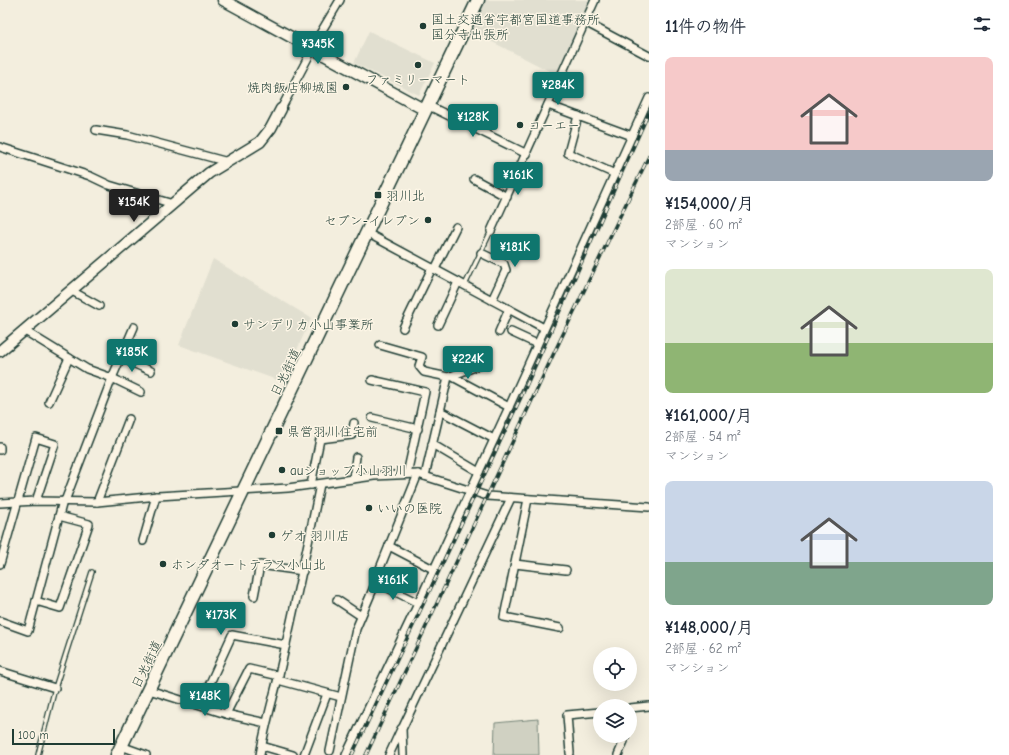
<!DOCTYPE html>
<html lang="ja">
<head>
<meta charset="utf-8">
<style>
	body { margin:0; font-family:"Comic Neue","Klee One",sans-serif; background:#f2f2f3; color:#1f2937; height:100vh; display:flex; flex-direction:column; font-size:15px; white-space:nowrap }
	* { box-sizing:border-box; margin:0 }
	p { font-size:13px; color:#747a83 }
	.icon { flex:none; width:22px; height:22px; fill:none; stroke:currentColor; stroke-width:2; stroke-linecap:round; stroke-linejoin:round }
	.map { position:relative; flex:1; overflow:hidden }
	.sheet { display:flex; flex-direction:column; background:#fff; width:360px }
	.sheet>* { flex:none }
	.tools { position:absolute; left:593px; top:647px; display:grid; gap:8px }
	.tools a { display:grid; place-items:center; width:44px; height:44px; border-radius:50%; background:#fff; box-shadow:0 4px 16px #0002; font-size:20px }
	.scale { position:absolute; left:12px; bottom:10px; width:103px; box-sizing:border-box; padding-left:4px; border:2px solid #1f3d34; border-top:0; font-size:11px; line-height:14px; white-space:nowrap; color:#1f3d34; -webkit-text-stroke:3px #fcf5e5; paint-order:stroke }
	.price { position:absolute; translate:-50% -34px; padding:0 9px; border-radius:4px; background:#0f766e; color:#fff; font-size:13px; line-height:26px; filter:drop-shadow(0 1px 2px #0008) }
	.price::after { content:''; position:absolute; left:50%; top:24px; width:12px; height:9px; margin-left:-6px; background:inherit; clip-path:polygon(0 0,100% 0,50% 100%) }
	.price.selected { background:#222; color:#fff }
	ul { padding:0; list-style:none }
	li { display:grid; align-content:center; gap:8px; height:212px; padding:0 16px }
	li span { display:grid; place-items:center; height:124px; border-radius:8px; color:#555 }
	li>.icon { margin-inline-start:auto }
	span .icon { width:72px; height:72px; fill:#fffc; stroke-width:1 }
	li b { font-size:17px }
	h2 { display:flex; justify-content:space-between; align-items:center; height:48px; padding:0 16px; font-size:17px }
	main { display:flex; flex:1; min-height:0 }
	.map>svg:first-child { display:block }
	.built { fill:#e1dfd0 }
	.green { fill:#d0d1c2; stroke:#78877b }
	.lines { fill:none; stroke-linecap:round; stroke-linejoin:round }
	.lane-casing { stroke:#1f3d34; stroke-width:6 }
	.street-casing { stroke:#1f3d34; stroke-width:10 }
	.secondary-casing { stroke:#1f3d34; stroke-width:13 }
	.highway-casing { stroke:#1f3d34; stroke-width:15 }
	.lane { stroke:#fcf5e5; stroke-width:3.5 }
	.street { stroke:#fcf5e5; stroke-width:7 }
	.secondary { stroke:#fcf5e5; stroke-width:10 }
	.highway { stroke:#fcf5e5; stroke-width:12 }
	.rail-casing { stroke:#1f3d34; stroke-width:3.5 }
	.rail { stroke:#fcf5e5; stroke-width:2; stroke-dasharray:6; stroke-linecap:butt }
	.poi-dot { fill:#1f3d34; stroke:#fcf5e5; stroke-width:1.5 }
	.labels { text-anchor:middle; stroke-width:3; stroke-linejoin:round; paint-order:stroke }
	.poi-label { font-size:13px; fill:#1f3d34; stroke:#fcf5e5; text-anchor:start }
	.street-label { font-size:13px; fill:#1f3d34; stroke:#fcf5e5 }
</style>
</head>
<body>
<main>
<div class="map">
<svg width="649" height="755" viewBox="0 0 649 755">
	<rect width="100%" height="100%" fill="#f3eede"/>
	<filter id="ink" filterUnits="userSpaceOnUse"><feTurbulence type="fractalNoise" baseFrequency=".025" numOctaves="2"/><feDisplacementMap in="SourceGraphic" scale="8" xChannelSelector="R" yChannelSelector="G"/><feConvolveMatrix kernelMatrix="1 2 1 2 8 2 1 2 1" color-interpolation-filters="sRGB"/></filter>
	<g filter="url(#ink)">
		<g class="built">
			<polygon points="485,0 593,0 559,76 471,31"/>
			<polygon points="369,31 435,63 419,95 354,63"/>
			<polygon points="213,259 311,318 283,382 179,345"/>
		</g>
		<polygon class="green" points="538,719 539,755 494,755 495,723"/>
		<g class="lines">
			<g class="lane-casing">
				<g id="lane">
					<polyline points="465,285 491,231"/>
					<polyline points="38,755 55,688 92,572"/>
				</g>
			</g>
			<g class="street-casing">
				<g id="street">
					<polyline points="585,22 649,56"/>
					<polyline points="311,49 340,0"/>
					<polyline points="427,105 527,154"/>
					<polyline points="548,105 632,136"/>
					<polyline points="281,109 312,50"/>
					<polyline points="578,116 568,153 615,174"/>
					<polyline points="96,130 127,135 228,162"/>
					<polyline points="0,147 90,176 109,185 173,204"/>
					<polyline points="474,179 507,197"/>
					<polyline points="491,231 595,0"/>
					<polyline points="367,233 544,328"/>
					<polyline points="481,253 504,264 506,270 492,300"/>
					<polyline points="435,269 456,227"/>
					<polyline points="72,291 99,306"/>
					<polyline points="438,325 458,282"/>
					<polyline points="403,328 432,268"/>
					<polyline points="25,331 87,369 112,378 141,392"/>
					<polyline points="499,332 509,309"/>
					<polyline points="511,332 537,344"/>
					<polyline points="380,345 422,357 419,366 424,372 448,377 425,476"/>
					<polyline points="121,358 151,371"/>
					<polyline points="451,376 509,407"/>
					<polyline points="448,377 483,364"/>
					<polyline points="372,380 425,392 407,474"/>
					<polyline points="49,402 69,358"/>
					<polyline points="440,411 494,439"/>
					<polyline points="372,418 418,429"/>
					<polyline points="432,444 479,472"/>
					<polyline points="0,447 0,450"/>
					<polyline points="353,479 356,457"/>
					<polyline points="311,485 320,439 352,435 354,423"/>
					<polyline points="528,499 504,617 560,628"/>
					<polyline points="65,501 112,378 134,327"/>
					<polyline points="97,502 129,419"/>
					<polyline points="0,503 36,501 97,502 158,496 288,488 374,476 418,474 487,496 649,507"/>
					<polyline points="143,541 156,496"/>
					<polyline points="389,546 433,569"/>
					<polyline points="0,564 36,438 55,444 36,501"/>
					<polyline points="515,564 566,570"/>
					<polyline points="376,582 418,603"/>
					<polyline points="254,596 260,565 303,571"/>
					<polyline points="337,600 361,616"/>
					<polyline points="36,601 60,608 89,524 59,516"/>
					<polyline points="0,621 28,631 63,501"/>
					<polyline points="0,671 55,688"/>
					<polyline points="278,680 341,697"/>
					<polyline points="149,690 226,714 266,723"/>
					<polyline points="200,705 232,635 286,645"/>
					<polyline points="630,708 649,706"/>
					<polyline points="226,714 249,669 279,676"/>
					<polyline points="121,746 146,755"/>
					<polyline points="262,746 293,755"/>
					<polyline points="330,751 356,629 376,582 376,578 418,474"/>
					<polyline points="570,753 567,715 600,712"/>
					<path d="M260,755C265,725 274,696 281,666C295,605 308,545 320,484"/>
					<polyline points="304,755 327,694"/>
					<polyline points="346,755 417,606 509,407 649,98"/>
					<polyline points="389,755 401,729"/>
					<polyline points="403,755 402,729 511,498"/>
					<polyline points="618,755 624,741 625,736"/>
				</g>
			</g>
			<g class="secondary-casing">
				<g id="secondary">
					<polyline points="223,0 425,110"/>
					<polyline points="0,351 209,173 260,142 271,128 281,109"/>
				</g>
			</g>
			<g class="highway-casing">
				<polyline id="highway" points="117,755 478,0"/>
			</g>
			<use href="#lane" class="lane"/>
			<use href="#street" class="street"/>
			<use href="#secondary" class="secondary"/>
			<use href="#highway" class="highway"/>
			<g class="rail-casing">
				<g id="rail">
					<polyline points="352,755 522,395 649,112"/>
					<polyline points="366,755 554,353 649,156"/>
				</g>
			</g>
			<use href="#rail" class="rail"/>
		</g>
	</g>
	<g class="poi-dot">
		<circle cx="423" cy="26" r="4"/>
		<circle cx="418" cy="65" r="4"/>
		<circle cx="346" cy="87" r="4"/>
		<circle cx="520" cy="125" r="4"/>
		<rect x="374" y="191" width="8" height="8" rx="2"/>
		<circle cx="428" cy="220" r="4"/>
		<circle cx="235" cy="324" r="4"/>
		<rect x="275" y="427" width="8" height="8" rx="2"/>
		<circle cx="282" cy="470" r="4"/>
		<circle cx="369" cy="508" r="4"/>
		<circle cx="272" cy="535" r="4"/>
		<circle cx="163" cy="564" r="4"/>
	</g>
	<g class="labels">
		<g class="poi-label">
			<text x="431" y="24">国土交通省宇都宮国道事務所<tspan x="431" dy="15">国分寺出張所</tspan></text>
			<text x="418" y="84" text-anchor="middle">ファミリーマート</text>
			<text x="338" y="92" text-anchor="end">焼肉飯店柳城園</text>
			<text x="528" y="130">コーエー</text>
			<text x="386" y="200">羽川北</text>
			<text x="420" y="225" text-anchor="end">セブン-イレブン</text>
			<text x="243" y="329">サンデリカ小山事業所</text>
			<text x="287" y="436">県営羽川住宅前</text>
			<text x="290" y="475">auショップ小山羽川</text>
			<text x="377" y="513">いいの医院</text>
			<text x="280" y="540">ゲオ 羽川店</text>
			<text x="171" y="569">ホンダオートテラス小山北</text>
		</g>
		<g class="street-label">
			<text transform="translate(285 372) rotate(-64)" y="5">日光街道</text>
			<text transform="translate(146 664) rotate(-64)" y="5">日光街道</text>
		</g>
	</g>
</svg>
<div class="tools">
<a><svg class="icon" aria-label="locate" viewBox="0 0 24 24"><circle cx="12" cy="12" r="6"/><path d="M12 2v4M12 18v4M2 12h4M18 12h4"/></svg></a>
<a><svg class="icon" aria-label="layers" viewBox="0 0 24 24"><path d="M12 4l9 5-9 5-9-5zM3 14l9 5 9-5"/></svg></a>
</div>
<div class="scale">100 m</div>
<b class="price" style="left:318px;top:65px">¥345K</b>
<b class="price" style="left:558px;top:106px">¥284K</b>
<b class="price" style="left:473px;top:138px">¥128K</b>
<b class="price" style="left:518px;top:196px">¥161K</b>
<b class="price selected" style="left:134px;top:223px">¥154K</b>
<b class="price" style="left:515px;top:268px">¥181K</b>
<b class="price" style="left:132px;top:373px">¥185K</b>
<b class="price" style="left:468px;top:380px">¥224K</b>
<b class="price" style="left:393px;top:601px">¥161K</b>
<b class="price" style="left:221px;top:636px">¥173K</b>
<b class="price" style="left:205px;top:717px">¥148K</b>
</div>
<section class="sheet">
<h2>11件の物件<svg class="icon" aria-label="filters" viewBox="0 0 24 24"><path d="M4 7h16M4 17h16"/><circle cx="9" cy="7" r="2"/><circle cx="15" cy="17" r="2"/></svg></h2>
<ul>
<li><span style="background:linear-gradient(#f6c9c9 75%,#9aa5b1 0)"><svg class="icon" aria-label="home" viewBox="0 0 24 24"><path d="M3 11l9-7 9 7M6 9v11h12V9"/></svg></span><div><b>¥154,000/月</b><p>2部屋 · 60 m²</p><p>マンション</p></div></li>
<li><span style="background:linear-gradient(#dfe7d0 60%,#8fb573 0)"><svg class="icon" aria-label="home" viewBox="0 0 24 24"><path d="M3 11l9-7 9 7M6 9v11h12V9"/></svg></span><div><b>¥161,000/月</b><p>2部屋 · 54 m²</p><p>マンション</p></div></li>
<li><span style="background:linear-gradient(#c9d6e8 65%,#7fa58c 0)"><svg class="icon" aria-label="home" viewBox="0 0 24 24"><path d="M3 11l9-7 9 7M6 9v11h12V9"/></svg></span><div><b>¥148,000/月</b><p>2部屋 · 62 m²</p><p>マンション</p></div></li>
</ul>
</section>
</main>
</body>
</html>
